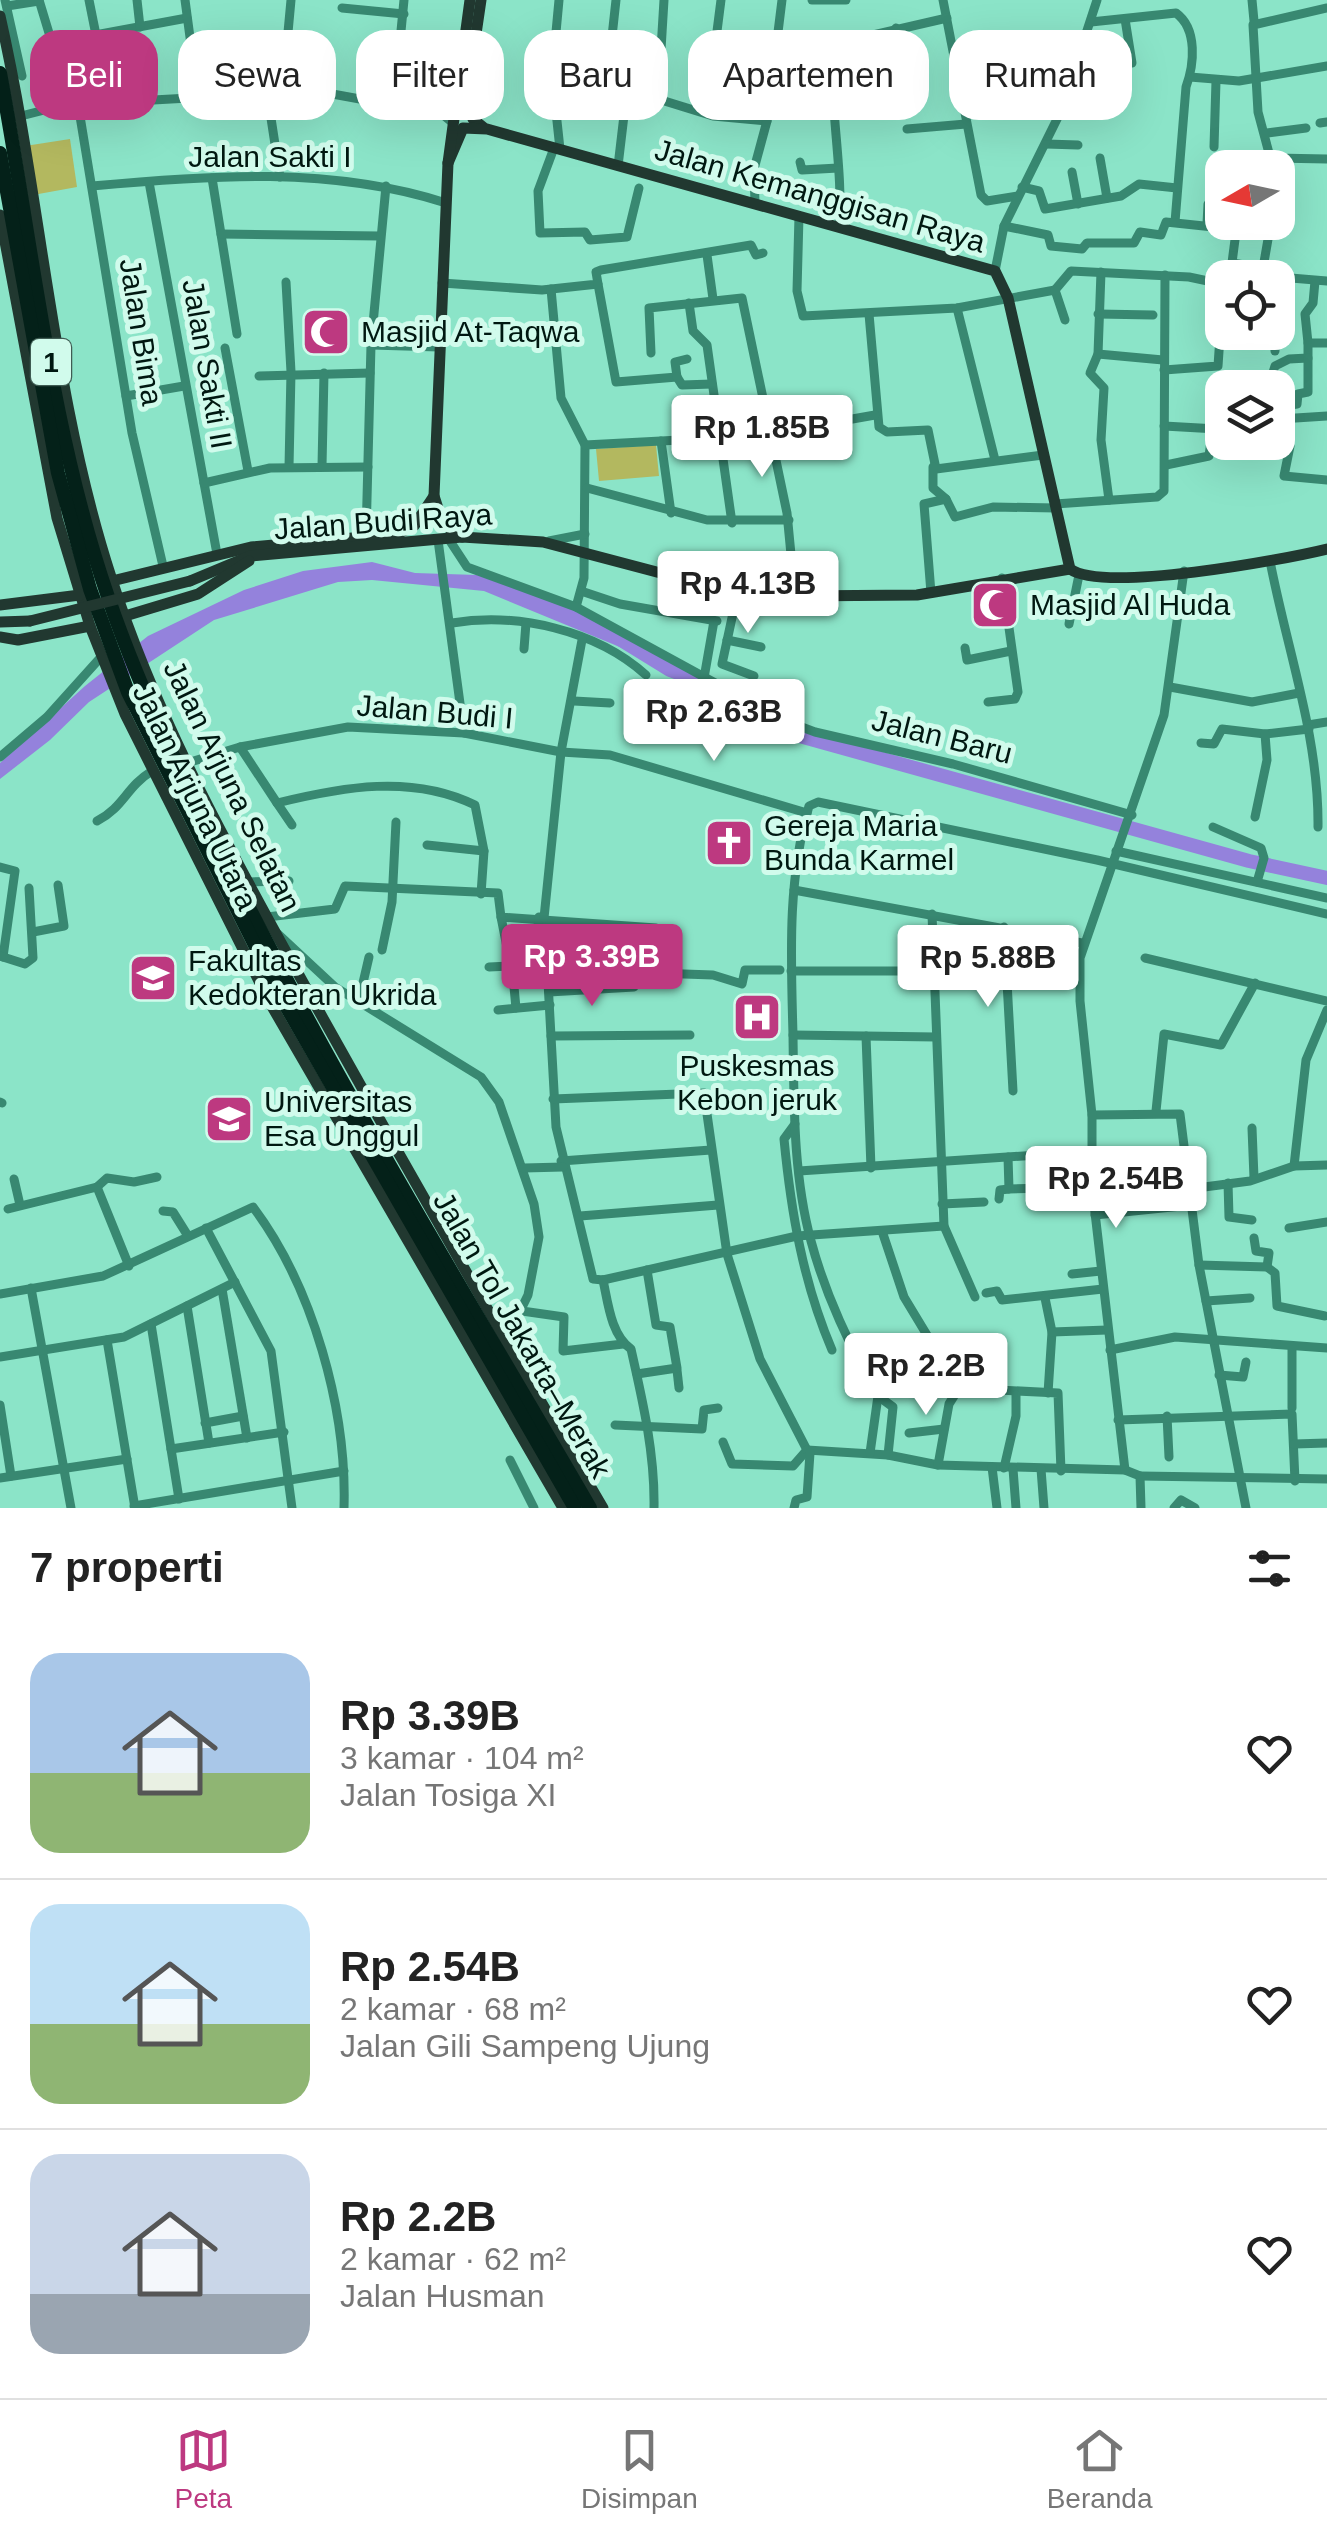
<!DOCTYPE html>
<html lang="id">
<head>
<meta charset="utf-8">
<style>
	body { margin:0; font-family:Arial,sans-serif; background:#f6f6f6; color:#222; height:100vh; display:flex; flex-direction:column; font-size:38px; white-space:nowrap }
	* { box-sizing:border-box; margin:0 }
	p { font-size:32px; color:#767676 }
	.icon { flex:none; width:55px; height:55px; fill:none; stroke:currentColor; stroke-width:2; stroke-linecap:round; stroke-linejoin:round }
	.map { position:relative; height:1508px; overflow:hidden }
	.sheet { display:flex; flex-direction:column; background:#fff; flex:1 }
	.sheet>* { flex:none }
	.hud { position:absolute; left:30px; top:30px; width:1268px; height:90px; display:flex; gap:20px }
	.needle { width:65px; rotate:261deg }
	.buttons { position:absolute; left:1205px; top:150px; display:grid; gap:20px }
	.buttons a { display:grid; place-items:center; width:90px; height:90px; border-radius:20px; background:#fff; box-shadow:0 10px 40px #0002; font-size:50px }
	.price { position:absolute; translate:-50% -85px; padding:0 22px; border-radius:10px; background:#fff; color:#222; font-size:32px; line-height:65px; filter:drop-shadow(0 2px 5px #0008) }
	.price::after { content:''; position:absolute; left:50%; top:60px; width:30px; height:22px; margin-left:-15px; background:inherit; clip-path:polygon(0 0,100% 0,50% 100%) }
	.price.active { background:#bd3980; color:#fff }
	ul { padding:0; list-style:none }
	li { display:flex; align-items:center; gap:30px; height:250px; padding:0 30px }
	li+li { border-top:2px solid #e0e0e0 }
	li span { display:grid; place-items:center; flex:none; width:280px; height:200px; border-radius:30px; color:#555 }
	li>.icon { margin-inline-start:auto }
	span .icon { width:120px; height:120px; fill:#fffc; stroke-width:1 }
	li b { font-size:42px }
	h2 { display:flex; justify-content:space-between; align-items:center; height:120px; padding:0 30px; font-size:42px }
	.tag { padding:0 35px; border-radius:30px; background:#fff; box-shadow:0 10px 40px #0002; font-size:35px; line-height:90px }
	.tag.active { background:#bd3980; color:#fff }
	.tab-bar { display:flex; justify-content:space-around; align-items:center; height:140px; border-top:2px solid #e0e0e0; background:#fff; font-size:28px; color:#767676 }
	.tab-bar a { display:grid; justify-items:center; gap:5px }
	.tab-bar .active { color:#bd3980 }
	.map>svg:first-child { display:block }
	.green { fill:#b3b85f }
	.water { fill:#9482dc }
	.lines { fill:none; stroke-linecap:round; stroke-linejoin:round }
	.river { stroke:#9482dc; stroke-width:14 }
	.minor { stroke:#388871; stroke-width:9 }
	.major { stroke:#213830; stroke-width:11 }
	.highway { stroke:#042119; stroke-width:14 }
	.major-bridge { stroke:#213830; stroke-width:11 }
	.labels { text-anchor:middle; stroke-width:10; stroke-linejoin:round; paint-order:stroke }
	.shield { fill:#d1fbec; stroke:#3f5c53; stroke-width:2.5 }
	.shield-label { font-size:28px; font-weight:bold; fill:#001811 }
	.street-label { font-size:30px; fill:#001811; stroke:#d1fbec }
	.poi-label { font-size:30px; fill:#001811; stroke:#d1fbec; text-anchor:start }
</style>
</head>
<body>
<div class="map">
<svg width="1327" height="1508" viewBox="0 0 1327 1508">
	<rect width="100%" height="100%" fill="#8be4c8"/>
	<g class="green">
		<polygon points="70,139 77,187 33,195 25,146"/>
		<polygon points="656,445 659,476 599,481 596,449"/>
	</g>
	<polygon class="water" points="372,562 415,573 477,575 556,599 631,639 632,652 484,591 372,580 338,582 214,620 89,702 50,740 0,779 0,763 85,686 148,636 244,590 303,571"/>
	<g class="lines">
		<polyline class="river" points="618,638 670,670 707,684 778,730 1249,861 1327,878"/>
		<g class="minor">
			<polyline points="5,0 22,76"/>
			<polyline points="39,0 52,43 187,18"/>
			<polyline points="89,0 96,35"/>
			<polyline points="137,0 140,27"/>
			<polyline points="185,0 198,97"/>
			<polyline points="559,0 552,75 560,149"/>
			<polyline points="664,0 658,99 713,116 767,121"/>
			<polyline points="721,0 716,39 728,93"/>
			<polyline points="812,0 846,0"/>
			<polyline points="943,0 981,195 987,201 1018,196"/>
			<polyline points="1252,0 1254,21"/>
			<polyline points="7,6 39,1"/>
			<polyline points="342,8 404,14"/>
			<polyline points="1125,19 1132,63"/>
			<path d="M1091,22L1176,13C1198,29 1194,65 1186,87L1175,222"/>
			<polyline points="896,28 911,110"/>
			<polyline points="401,31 404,0"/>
			<polyline points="608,73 616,0"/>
			<polyline points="1190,77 1239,81 1327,66"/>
			<polyline points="289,91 287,43 291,0"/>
			<polyline points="267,92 280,177"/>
			<polyline points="78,104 132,433 163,566"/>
			<polyline points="1060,113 1106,112"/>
			<polyline points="17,117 64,105 316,91 442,114 453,123"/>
			<polyline points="1320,123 1327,122"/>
			<polyline points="907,129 966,124"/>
			<polyline points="1267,133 1306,128"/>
			<polyline points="1046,144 1078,145"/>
			<polyline points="1214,147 1216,81"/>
			<polyline points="554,148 538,191 540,233 585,232 590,240 627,237 639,188"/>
			<polyline points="1100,158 1107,198"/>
			<polyline points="1274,158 1327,159"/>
			<polyline points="800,162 802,170 838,168"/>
			<polyline points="618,166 625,107"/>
			<polyline points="1273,168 1258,112 1253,25 1327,8"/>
			<polyline points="1072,172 1078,204"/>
			<polyline points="212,178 237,334"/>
			<polyline points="149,182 217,554"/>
			<path d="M92,186C209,175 332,166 446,203"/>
			<polyline points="1022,187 1039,191 1045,209 1121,196 1139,184 1177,188"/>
			<polyline points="755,204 754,169 767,121 782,0"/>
			<polyline points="799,216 797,291 803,316 957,308 1055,290"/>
			<polyline points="1207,224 1208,204 1222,206"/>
			<polyline points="1004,226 1048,235 1051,246 1082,249 1087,243 1134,243 1140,232 1161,235 1166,222 1232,229 1236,232 1230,278"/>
			<path d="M839,227C844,167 828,106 834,44L947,18"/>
			<polyline points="221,234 380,236"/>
			<polyline points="707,255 713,299"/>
			<polyline points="1232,263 1263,268 1267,276 1327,281"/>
			<polyline points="1263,268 1271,222"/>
			<polyline points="995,271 1004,226 1060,113 1097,0"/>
			<polyline points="1101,272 1098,354 1090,373 1104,388 1101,440 1109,500"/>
			<polyline points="286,282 291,372 289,467"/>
			<polyline points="442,283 542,290 598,284 596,272 601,270 751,245 756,255 763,253"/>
			<polyline points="598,284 616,382 677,377 675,362 687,359"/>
			<polyline points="551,289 561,398 585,445 584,578 576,607"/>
			<polyline points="689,303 693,331 707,345 732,523"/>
			<polyline points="1278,303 1282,300 1285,278"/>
			<polyline points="957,308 995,460"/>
			<polyline points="869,314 879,427 887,432 928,430 936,469 1043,455"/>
			<polyline points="1098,314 1153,315"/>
			<polyline points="1065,320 1055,290 1071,271 1189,277 1222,284"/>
			<polyline points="1275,332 1275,351"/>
			<polyline points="1308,343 1305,314 1313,303 1315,281"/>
			<polyline points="371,345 439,347"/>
			<polyline points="225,348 248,471"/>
			<polyline points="651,353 649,308 742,298 787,513 795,596"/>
			<polyline points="1098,354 1163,360"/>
			<polyline points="1164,370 1218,366 1222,307"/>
			<polyline points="259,376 370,373"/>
			<polyline points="677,377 682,385 712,384"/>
			<polyline points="1268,388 1275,366 1289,359 1308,358 1308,343 1327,343"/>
			<polyline points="126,396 184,386"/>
			<polyline points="1280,419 1327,416"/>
			<polyline points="1283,419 1285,406 1297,404 1298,394 1308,392 1308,358"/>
			<polyline points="1164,426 1217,429"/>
			<polyline points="773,433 875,415"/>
			<polyline points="661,441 671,513"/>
			<polyline points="585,445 718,438"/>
			<polyline points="1290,446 1284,476 1327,480"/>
			<polyline points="1166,465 1209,456 1212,433 1222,429"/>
			<polyline points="322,466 324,373"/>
			<polyline points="933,467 933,488 946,499 955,517 993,507 1056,508"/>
			<polyline points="204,483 270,468 368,467"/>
			<polyline points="587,488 707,520 789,520"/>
			<polyline points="1055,504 1157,497 1164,491 1165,275"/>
			<polyline points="366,537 371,345 386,186"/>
			<polyline points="448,538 467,567 576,607 783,720 815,732 953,764 1132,815"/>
			<polyline points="438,540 464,733"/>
			<polyline points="549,541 585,534"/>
			<path d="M1270,561C1287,650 1319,736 1318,827"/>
			<polyline points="738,590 722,664 754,676"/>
			<polyline points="581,591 620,604 717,621"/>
			<polyline points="931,593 924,504 946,499"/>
			<path d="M452,623C517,612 596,630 646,675"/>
			<polyline points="1069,624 1079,575"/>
			<polyline points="727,640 761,647"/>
			<polyline points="965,648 967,660 1011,651"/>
			<polyline points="524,649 526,623"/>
			<polyline points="704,678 714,621"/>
			<polyline points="1170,687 1252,702 1299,693"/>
			<polyline points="574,701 610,703"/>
			<polyline points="988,702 1015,699 1018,692 1002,578"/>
			<polyline points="1308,725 1327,722"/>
			<polyline points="1201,743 1214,744 1222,729 1265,734 1309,729"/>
			<path d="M240,747L277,803C342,787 412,774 475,805L484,851L481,894"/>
			<polyline points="0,757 47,717 101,657"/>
			<polyline points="187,763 240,747 348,727 464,733 561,752 610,755 807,813"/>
			<polyline points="277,803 292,825"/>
			<polyline points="1255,817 1267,760 1265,734"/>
			<path d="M97,821C124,807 126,787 152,771"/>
			<polyline points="1213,827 1261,848 1264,858 1257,882"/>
			<polyline points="427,845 484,851"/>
			<polyline points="1116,851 1327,898"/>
			<polyline points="0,867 15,871 3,957"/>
			<polyline points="248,882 289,881"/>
			<polyline points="794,890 1082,943"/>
			<polyline points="932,914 944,1226 975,1297"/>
			<polyline points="267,917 335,909 345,886 498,893 501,917 656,928 655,973 713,975 742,984 745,970 780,970"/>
			<polyline points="501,917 511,967"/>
			<polyline points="539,917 536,951 545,952 547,964 556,1127 593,1279 603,1280"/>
			<polyline points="544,918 561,752 582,640"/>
			<polyline points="1004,927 1013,1091"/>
			<polyline points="33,932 64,926 58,885"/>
			<polyline points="278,934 335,987 481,1077 499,1102 534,1204 539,1237 528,1295 505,1342"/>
			<polyline points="382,950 392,902 396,822"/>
			<polyline points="0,956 25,964 33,958 29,888"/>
			<polyline points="1145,958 1327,1001"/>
			<polyline points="512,966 516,1008"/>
			<polyline points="489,967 547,964"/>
			<polyline points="791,971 934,971"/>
			<polyline points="549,992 634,987"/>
			<polyline points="359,1000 369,957"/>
			<polyline points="498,1010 550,1005"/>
			<polyline points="793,1035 936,1037"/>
			<polyline points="551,1036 690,1035"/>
			<polyline points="866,1036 871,1168"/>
			<polyline points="553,1099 704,1093 727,1254 760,1359 807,1450"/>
			<polyline points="0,1102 2,1103"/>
			<polyline points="1156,1111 1164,1034 1221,1045 1255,983"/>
			<polyline points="1092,1115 1180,1114 1199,1265 1246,1508"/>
			<path d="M795,1124L784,1139C791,1212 803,1282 832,1350"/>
			<polyline points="1252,1128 1254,1178"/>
			<polyline points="1008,1157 1009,1189"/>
			<polyline points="561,1161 711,1150"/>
			<polyline points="1294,1166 1306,1060 1327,1010"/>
			<polyline points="524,1168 563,1167"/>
			<polyline points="799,1171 1038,1155 1091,1155"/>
			<polyline points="14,1179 20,1205"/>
			<polyline points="1228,1183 1229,1217 1252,1220"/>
			<polyline points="97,1187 107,1178 134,1182 157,1177"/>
			<polyline points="1189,1189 1250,1181 1294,1166 1327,1165"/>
			<polyline points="999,1199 1000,1190 1009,1189 1092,1187"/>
			<polyline points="942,1204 984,1202"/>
			<polyline points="8,1209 97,1187 129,1266"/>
			<polyline points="163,1211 173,1212 188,1236"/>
			<polyline points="1095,1215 1191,1205"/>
			<polyline points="580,1216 718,1205"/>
			<polyline points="206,1228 271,1351 292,1508"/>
			<polyline points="1289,1228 1327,1222"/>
			<polyline points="882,1231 904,1297 959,1388"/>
			<polyline points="1254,1238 1256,1251 1269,1253 1267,1267"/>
			<polyline points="1199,1265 1267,1267 1275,1273 1277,1306 1325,1316"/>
			<polyline points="1072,1274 1101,1271"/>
			<polyline points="603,1280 797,1236 944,1226"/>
			<path d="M603,1280C608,1303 611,1335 631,1349C643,1402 655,1454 654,1508"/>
			<polyline points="31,1288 71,1508"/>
			<polyline points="222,1289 247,1438"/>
			<polyline points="986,1293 997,1291 1002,1300 1103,1289"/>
			<path d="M0,1294L103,1276L253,1207C313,1287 347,1409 344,1508"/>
			<polyline points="1045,1298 1052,1332 1048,1393"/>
			<polyline points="1206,1301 1250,1298"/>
			<polyline points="187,1306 209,1443"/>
			<polyline points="522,1311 564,1317 563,1351 623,1344"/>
			<polyline points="151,1324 179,1499"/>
			<polyline points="1052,1332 1107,1330"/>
			<polyline points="107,1340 135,1508"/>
			<polyline points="1292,1346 1292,1408"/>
			<polyline points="1110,1350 1175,1337 1327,1348"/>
			<polyline points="0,1357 124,1337 235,1282"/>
			<polyline points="677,1370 679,1388"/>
			<polyline points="637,1374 677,1368 670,1327 656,1325 647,1270"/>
			<polyline points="1219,1375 1243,1377 1246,1362"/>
			<polyline points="959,1388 1058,1393 1061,1471"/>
			<path d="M878,1396C850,1346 826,1297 811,1241C793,1175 794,1103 793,1035C791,958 787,881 809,806L818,802L1097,860L1327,914"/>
			<polyline points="878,1396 893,1407 888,1455"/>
			<polyline points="0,1405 11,1476"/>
			<polyline points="1167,1416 1169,1457"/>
			<polyline points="1118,1420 1292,1414 1295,1481"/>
			<polyline points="205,1423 243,1416"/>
			<polyline points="615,1425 702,1429 704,1410 718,1408"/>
			<polyline points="909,1433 944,1429"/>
			<polyline points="723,1442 732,1464 793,1466 807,1450"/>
			<polyline points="1294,1444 1327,1443"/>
			<polyline points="171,1449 284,1432"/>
			<polyline points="807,1450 888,1455 938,1465 1125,1470 1140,1476 1141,1508"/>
			<polyline points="870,1453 878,1396"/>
			<polyline points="510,1460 534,1508"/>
			<polyline points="938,1465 949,1404 959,1388"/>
			<polyline points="992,1467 997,1508"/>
			<polyline points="1004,1468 1016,1416 1016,1395"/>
			<polyline points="1013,1469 1016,1508"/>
			<polyline points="1041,1469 1044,1508"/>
			<polyline points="1125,1470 1092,1187 1092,1115 1080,1001 1080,958 1164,715 1184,571"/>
			<polyline points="1140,1476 1327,1479"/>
			<polyline points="0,1478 127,1459"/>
			<polyline points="134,1506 344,1471"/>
			<polyline points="794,1508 796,1500 807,1497 810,1453"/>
			<polyline points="1174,1508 1181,1500 1195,1508"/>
		</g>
		<g class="major">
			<polyline points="481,0 466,102 473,119 483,127"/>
			<path d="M0,16C42,202 52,396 111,577C159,727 239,867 315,1004C409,1173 505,1341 603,1508"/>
			<path d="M448,163L463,128L487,129L995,271L1008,298L1070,569C1104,593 1282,560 1327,549"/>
			<polyline points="0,215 57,518 90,626 125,714 270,1003 563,1508"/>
			<polyline points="462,537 443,524 434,496 448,163 470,0"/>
			<polyline points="112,581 251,547 397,534 414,526 434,496"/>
			<polyline points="190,581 250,556 462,537 543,542 706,585 795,596 917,595 1070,569"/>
			<polyline points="0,605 80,595"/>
			<polyline points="125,616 198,594 249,561"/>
			<polyline points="0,622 30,621"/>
			<polyline points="0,637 18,640 90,626"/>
		</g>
		<g class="highway">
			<path d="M0,73C33,248 50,429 108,597C145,705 196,805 248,906C353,1111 474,1308 590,1508"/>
			<polyline points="0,153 58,473 90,589 128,692 282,999 575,1508"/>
		</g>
		<polyline class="major-bridge" points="30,621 190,581"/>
	</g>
	<defs>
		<g id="mosque-square" transform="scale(2.5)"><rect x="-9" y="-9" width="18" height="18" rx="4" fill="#bd3980" stroke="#d1fbec"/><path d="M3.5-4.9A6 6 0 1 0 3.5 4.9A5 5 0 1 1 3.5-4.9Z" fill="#fff"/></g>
		<g id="church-square" transform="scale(2.5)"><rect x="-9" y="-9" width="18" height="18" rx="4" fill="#bd3980" stroke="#d1fbec"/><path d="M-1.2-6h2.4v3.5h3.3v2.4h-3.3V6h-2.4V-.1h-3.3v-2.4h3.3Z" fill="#fff"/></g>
		<g id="university-square" transform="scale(2.5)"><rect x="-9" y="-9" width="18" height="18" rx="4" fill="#bd3980" stroke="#d1fbec"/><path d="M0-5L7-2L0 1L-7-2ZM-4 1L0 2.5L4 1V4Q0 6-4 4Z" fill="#fff"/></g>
		<g id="hospital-square" transform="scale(2.5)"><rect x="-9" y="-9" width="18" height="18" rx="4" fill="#bd3980" stroke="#d1fbec"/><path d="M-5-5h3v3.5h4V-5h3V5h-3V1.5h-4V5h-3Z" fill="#fff"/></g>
	</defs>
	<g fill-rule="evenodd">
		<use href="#mosque-square" x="326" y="332"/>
		<use href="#mosque-square" x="995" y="605"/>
		<use href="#church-square" x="729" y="843"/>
		<use href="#university-square" x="153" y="978"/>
		<use href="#hospital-square" x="757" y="1017"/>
		<use href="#university-square" x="229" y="1119"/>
	</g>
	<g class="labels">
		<rect class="shield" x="31" y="339" width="40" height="46" rx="8"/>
		<g class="shield-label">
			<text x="51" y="372">1</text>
		</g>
		<g class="street-label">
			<text x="270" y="167">Jalan Sakti I</text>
			<text transform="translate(820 196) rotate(16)" y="10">Jalan Kemanggisan Raya</text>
			<text transform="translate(141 332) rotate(81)" y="10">Jalan Bima</text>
			<text transform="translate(207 364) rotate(80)" y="10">Jalan Sakti II</text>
			<text transform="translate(383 522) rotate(-4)" y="10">Jalan Budi Raya</text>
			<text transform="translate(435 712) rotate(5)" y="10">Jalan Budi I</text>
			<text transform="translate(942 737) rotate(14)" y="10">Jalan Baru</text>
			<text transform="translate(232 786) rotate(64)" y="10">Jalan Arjuna Selatan</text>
			<text transform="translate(195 797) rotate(64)" y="10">Jalan Arjuna Utara</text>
			<text transform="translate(522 1335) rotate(60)" y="10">Jalan Tol Jakarta–Merak</text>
		</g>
		<g class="poi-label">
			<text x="361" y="342">Masjid At-Taqwa</text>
			<text x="1030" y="615">Masjid Al Huda</text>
			<text x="764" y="836">Gereja Maria<tspan x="764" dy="34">Bunda Karmel</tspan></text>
			<text x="188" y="971">Fakultas<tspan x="188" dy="34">Kedokteran Ukrida</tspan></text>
			<text x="757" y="1076" text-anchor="middle">Puskesmas<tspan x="757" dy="34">Kebon jeruk</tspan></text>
			<text x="264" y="1112">Universitas<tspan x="264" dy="34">Esa Unggul</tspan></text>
		</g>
	</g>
</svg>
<div class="buttons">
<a><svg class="needle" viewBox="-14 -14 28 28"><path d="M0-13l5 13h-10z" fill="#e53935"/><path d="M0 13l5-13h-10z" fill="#767676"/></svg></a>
<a><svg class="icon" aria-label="locate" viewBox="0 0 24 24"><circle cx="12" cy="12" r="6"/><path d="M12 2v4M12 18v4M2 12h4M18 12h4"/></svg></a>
<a><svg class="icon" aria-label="layers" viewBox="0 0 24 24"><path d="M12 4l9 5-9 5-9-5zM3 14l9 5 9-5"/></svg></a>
</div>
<b class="price" style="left:762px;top:480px">Rp 1.85B</b>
<b class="price" style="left:748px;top:636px">Rp 4.13B</b>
<b class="price" style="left:714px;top:764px">Rp 2.63B</b>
<b class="price active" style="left:592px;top:1009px">Rp 3.39B</b>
<b class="price" style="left:988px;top:1010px">Rp 5.88B</b>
<b class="price" style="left:1116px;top:1231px">Rp 2.54B</b>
<b class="price" style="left:926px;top:1418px">Rp 2.2B</b>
<div class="hud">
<a class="tag active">Beli</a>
<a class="tag">Sewa</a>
<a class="tag">Filter</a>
<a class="tag">Baru</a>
<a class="tag">Apartemen</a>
<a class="tag">Rumah</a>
</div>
</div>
<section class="sheet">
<h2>7 properti<svg class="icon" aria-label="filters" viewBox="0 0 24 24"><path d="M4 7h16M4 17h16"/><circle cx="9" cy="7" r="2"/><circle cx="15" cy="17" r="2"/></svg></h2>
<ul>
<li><span style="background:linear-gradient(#a9c7e8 60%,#8fb573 0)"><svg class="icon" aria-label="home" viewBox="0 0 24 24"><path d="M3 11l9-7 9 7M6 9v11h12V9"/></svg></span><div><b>Rp 3.39B</b><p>3 kamar · 104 m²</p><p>Jalan Tosiga XI</p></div><svg class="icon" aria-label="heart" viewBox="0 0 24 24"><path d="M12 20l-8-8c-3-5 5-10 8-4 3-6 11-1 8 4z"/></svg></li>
<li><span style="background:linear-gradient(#bfe0f5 60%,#8fb573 0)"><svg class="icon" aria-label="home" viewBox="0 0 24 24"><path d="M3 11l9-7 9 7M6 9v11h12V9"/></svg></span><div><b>Rp 2.54B</b><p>2 kamar · 68 m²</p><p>Jalan Gili Sampeng Ujung</p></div><svg class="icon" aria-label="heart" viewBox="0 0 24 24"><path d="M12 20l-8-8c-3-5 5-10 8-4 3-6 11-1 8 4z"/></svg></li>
<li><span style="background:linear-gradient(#c9d6e8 70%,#9aa5b1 0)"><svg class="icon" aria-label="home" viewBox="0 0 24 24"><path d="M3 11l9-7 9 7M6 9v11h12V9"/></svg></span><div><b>Rp 2.2B</b><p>2 kamar · 62 m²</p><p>Jalan Husman</p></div><svg class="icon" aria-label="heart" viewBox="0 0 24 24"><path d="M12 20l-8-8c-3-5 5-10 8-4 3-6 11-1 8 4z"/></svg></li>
</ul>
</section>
<nav class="tab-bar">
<a class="active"><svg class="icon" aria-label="map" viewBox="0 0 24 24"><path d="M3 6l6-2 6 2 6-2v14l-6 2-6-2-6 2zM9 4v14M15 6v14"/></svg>Peta</a>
<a><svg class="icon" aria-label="saved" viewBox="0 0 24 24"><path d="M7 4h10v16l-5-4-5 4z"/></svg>Disimpan</a>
<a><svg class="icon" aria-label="home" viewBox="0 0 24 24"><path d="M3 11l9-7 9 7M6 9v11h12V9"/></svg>Beranda</a>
</nav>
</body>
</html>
